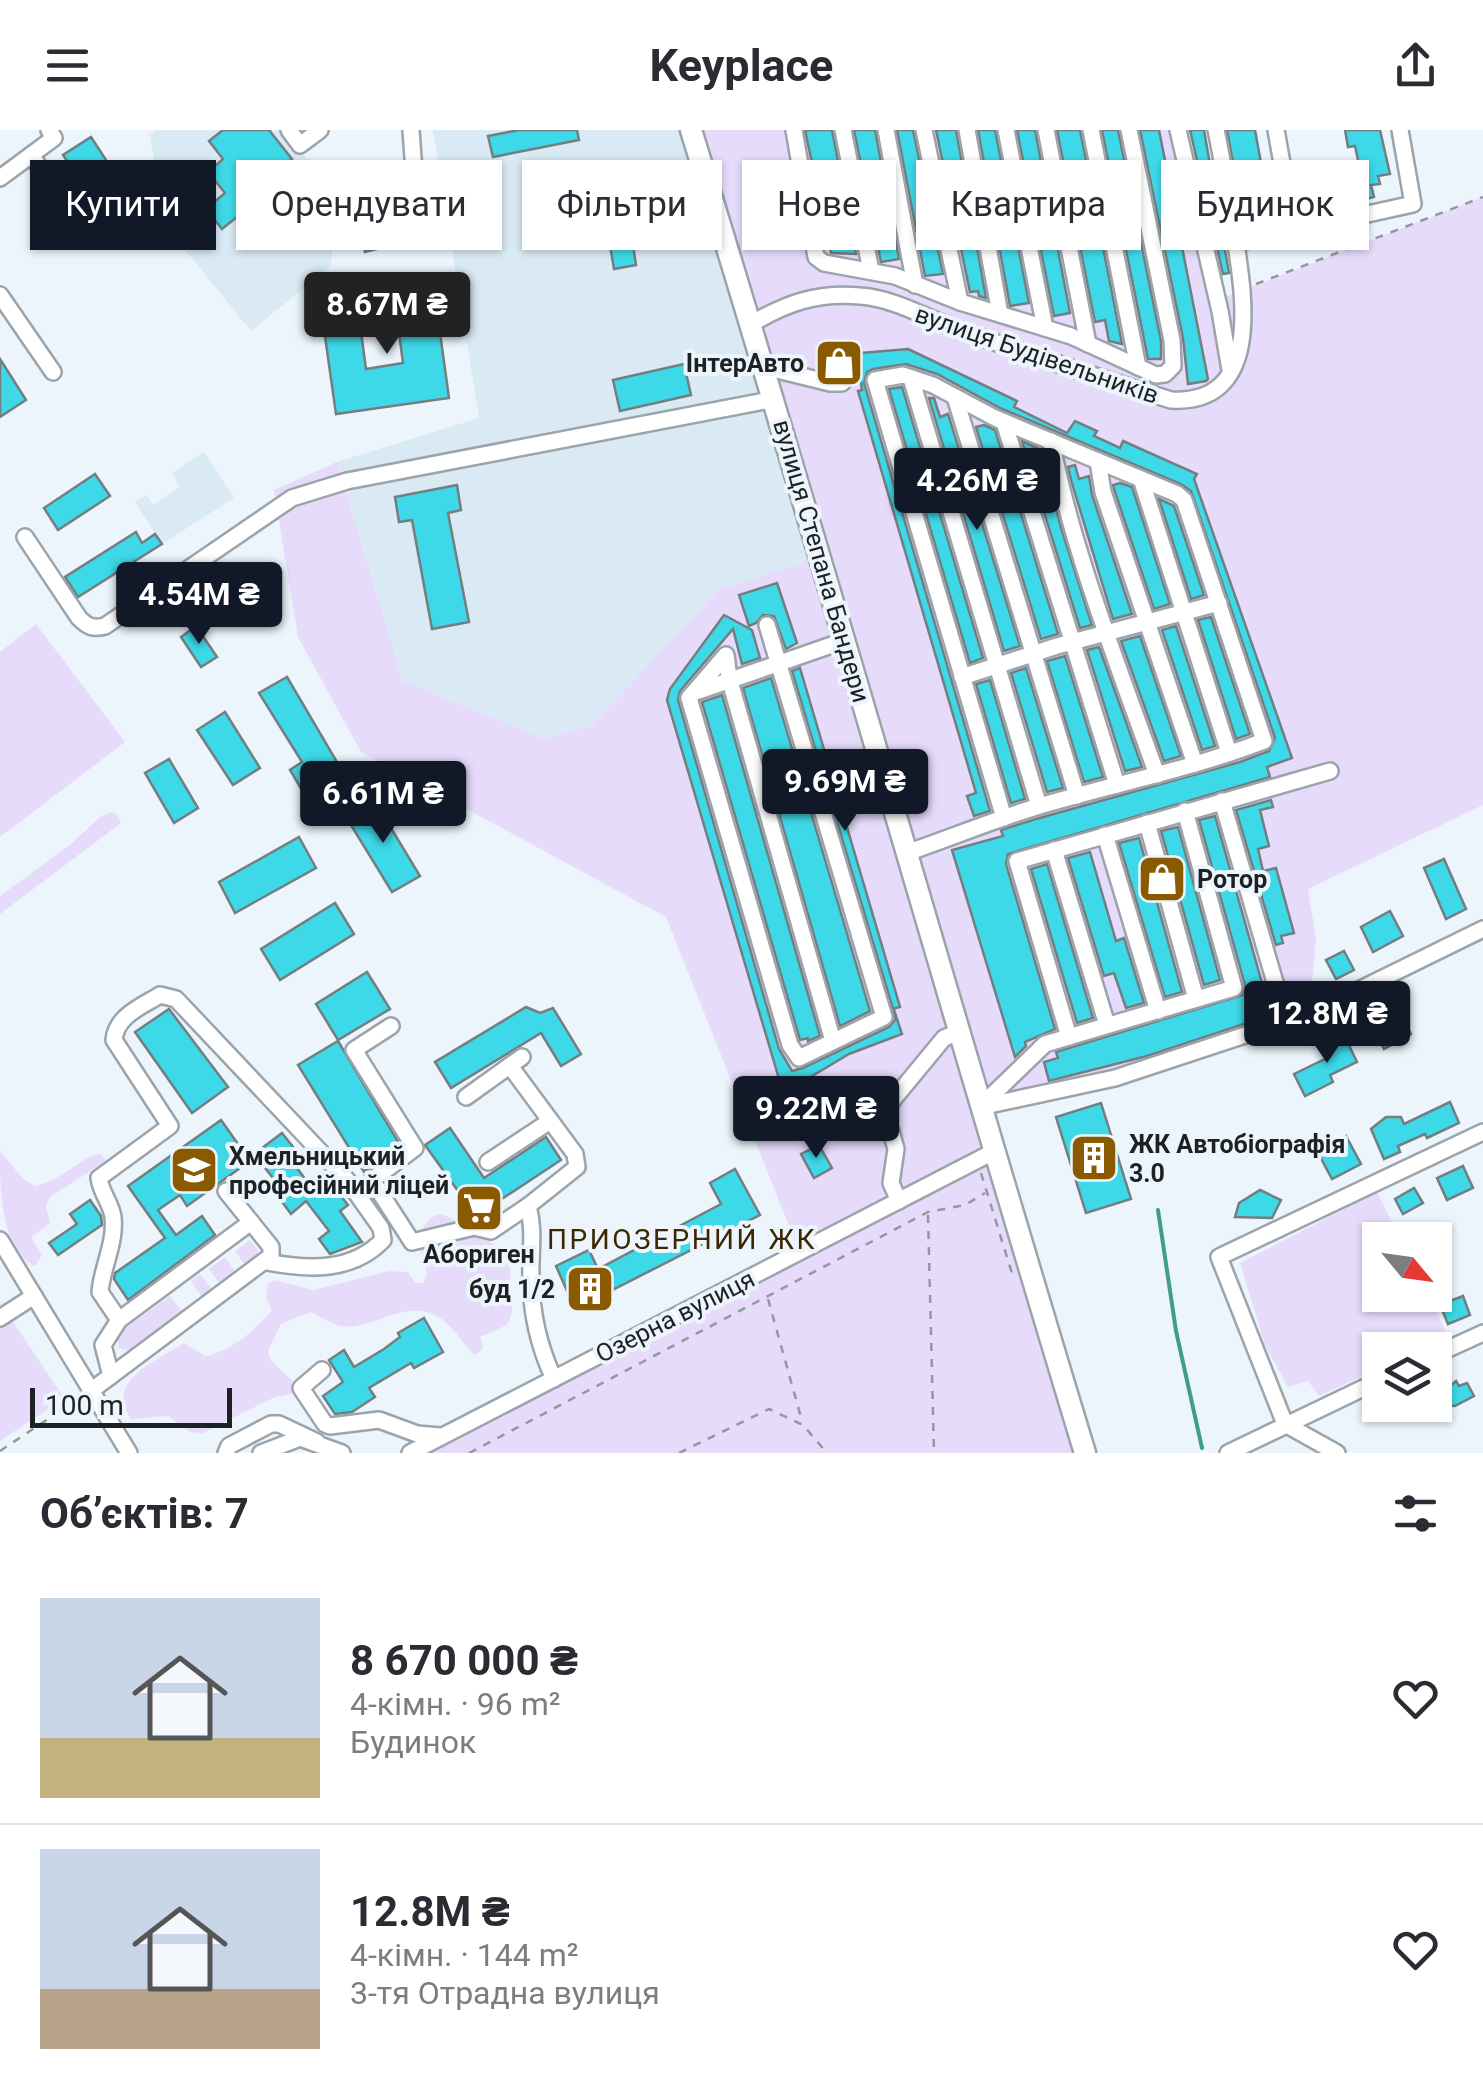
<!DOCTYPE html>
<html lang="uk">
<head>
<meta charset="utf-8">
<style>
	body { margin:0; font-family:Roboto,sans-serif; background:#f7f7f7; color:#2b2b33; height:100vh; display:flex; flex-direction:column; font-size:38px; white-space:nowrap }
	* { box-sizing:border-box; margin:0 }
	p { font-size:32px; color:#7c7c81 }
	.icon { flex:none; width:55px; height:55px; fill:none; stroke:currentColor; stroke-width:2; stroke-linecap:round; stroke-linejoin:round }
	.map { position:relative; height:1323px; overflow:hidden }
	.sheet { display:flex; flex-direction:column; background:#fff; flex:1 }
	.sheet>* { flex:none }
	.top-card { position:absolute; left:30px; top:30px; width:1425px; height:90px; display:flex; gap:20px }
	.needle { width:65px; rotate:119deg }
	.controls { position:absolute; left:1362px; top:1092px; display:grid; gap:20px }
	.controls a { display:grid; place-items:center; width:90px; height:90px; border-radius:0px; background:#fff; box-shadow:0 2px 8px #0004; font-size:50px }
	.scale { position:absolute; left:30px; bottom:25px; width:202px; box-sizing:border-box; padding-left:10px; border:5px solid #1d2123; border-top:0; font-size:28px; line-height:35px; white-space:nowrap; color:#1d2123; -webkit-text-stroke:8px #ecf5fc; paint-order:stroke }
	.price { position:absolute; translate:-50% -85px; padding:0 22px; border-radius:10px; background:#111827; color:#fff; font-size:32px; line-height:65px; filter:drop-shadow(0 2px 5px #0008) }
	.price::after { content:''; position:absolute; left:50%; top:60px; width:30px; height:22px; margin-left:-15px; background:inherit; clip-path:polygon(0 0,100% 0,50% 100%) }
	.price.selected { background:#222; color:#fff }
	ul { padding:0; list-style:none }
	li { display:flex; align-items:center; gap:30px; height:250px; padding:0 40px }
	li+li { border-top:2px solid #e1e1e2 }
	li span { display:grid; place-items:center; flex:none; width:280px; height:200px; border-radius:0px; color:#555 }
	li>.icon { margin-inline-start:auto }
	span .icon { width:120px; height:120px; fill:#fffc; stroke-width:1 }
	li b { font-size:42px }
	h2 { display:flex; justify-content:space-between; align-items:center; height:120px; padding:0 40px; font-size:42px }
	.pill { padding:0 35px; border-radius:0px; background:#fff; box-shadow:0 2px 8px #0004; font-size:35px; line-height:90px }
	.pill.selected { background:#111827; color:#fff }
	header { display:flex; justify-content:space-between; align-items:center; height:130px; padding:0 40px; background:#fff; font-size:45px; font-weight:700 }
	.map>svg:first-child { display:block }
	.built { fill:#d9eaf5 }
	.green { fill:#e7dbfb }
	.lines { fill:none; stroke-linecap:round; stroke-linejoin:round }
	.stream { stroke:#409e86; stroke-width:4 }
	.building { fill:#3ed9e8; stroke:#737e80; stroke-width:2.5 }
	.minor-casing { stroke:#9ba4aa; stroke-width:20 }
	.major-casing { stroke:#9ba4aa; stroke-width:25 }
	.path { stroke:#92999e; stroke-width:2.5; stroke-dasharray:8 8; stroke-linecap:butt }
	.minor { stroke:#fff; stroke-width:15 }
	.major { stroke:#fff; stroke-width:20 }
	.labels { text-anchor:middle; stroke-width:8; stroke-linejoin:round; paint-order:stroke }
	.street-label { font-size:25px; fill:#1d2123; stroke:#ecf5fc }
	.poi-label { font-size:25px; font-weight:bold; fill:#1d2123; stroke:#ecf5fc; text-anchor:start }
	.neighbourhood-label { font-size:28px; letter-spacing:2.5px; fill:#3d2702; stroke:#ecf5fc }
</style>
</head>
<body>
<header><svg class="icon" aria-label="menu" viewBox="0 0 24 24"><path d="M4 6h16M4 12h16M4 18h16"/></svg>Keyplace<svg class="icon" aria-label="share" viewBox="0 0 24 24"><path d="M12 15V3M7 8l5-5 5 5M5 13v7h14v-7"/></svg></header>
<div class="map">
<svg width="1483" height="1323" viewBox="0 0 1483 1323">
	<rect width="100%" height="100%" fill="#ecf5fc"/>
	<g class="built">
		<polygon points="156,0 283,0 336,65 331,136 251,201 165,95 150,5"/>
		<polygon points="433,0 687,0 819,428 719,459 592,595 545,609 403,551 337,332 479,288"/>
		<polygon points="204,322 234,368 162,414 135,372 146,365 153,375 180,357 172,343"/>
	</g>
	<g class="green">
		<path d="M698,0H1174L1209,173L1483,67V675L1308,759L1316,808L1310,874C1205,918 1097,947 985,971Z"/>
		<polygon points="337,332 403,551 545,609 592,595 719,459 819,428 986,1019 797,1116 666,787 361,622 298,507 274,360"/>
		<polygon points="36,494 125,612 0,707 0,522"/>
		<polygon points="111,682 117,684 121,693 0,784 0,766 70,715 100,687"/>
		<path d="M0,1021L23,1049L35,1056C59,1052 77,1030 100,1023L106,1031L50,1067L46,1076L50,1093L31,1107L42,1125L35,1136C0,1118 0,1059 0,1021Z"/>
		<polygon points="989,1031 1078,1323 423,1323"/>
		<polygon points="1377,1062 1401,1110 1380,1110 1380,1165 1428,1165 1448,1206 1418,1220 1380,1220 1380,1238 1319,1266 1308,1251 1288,1257 1265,1215 1240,1133"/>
		<path d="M437,1084L447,1086L495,1115L510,1139L512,1183L507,1195L480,1207L483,1217L479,1223L474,1225C462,1212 451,1193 435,1185C402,1169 374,1201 341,1196C331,1194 320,1186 311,1182L281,1194L268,1221L271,1231L292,1250V1264L275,1267L203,1303L190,1302L168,1286L131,1289C103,1251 158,1230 184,1213L205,1226C229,1223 257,1199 272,1180L266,1167L268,1154L274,1150L314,1160L389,1141L408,1142L415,1153H423L427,1144C422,1116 408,1105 437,1084Z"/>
		<polygon points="250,1110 265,1130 206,1173 191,1151 200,1144 213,1161 221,1155 209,1139 225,1127 237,1144 246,1137 235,1121"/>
		<polygon points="170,1166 185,1185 133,1222 119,1218 117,1208 120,1202"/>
		<polygon points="9,1186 64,1268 0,1311 0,1192"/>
	</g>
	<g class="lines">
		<polyline class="stream" points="1158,1080 1176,1201 1202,1318"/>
	</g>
	<g class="building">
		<polygon points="223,0 269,0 292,29 265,52 286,78 268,93 253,74 222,99 206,79 225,63 208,42 223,29 209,11"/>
		<polygon points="519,0 577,0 579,10 493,27 488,6"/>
		<polygon points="805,0 832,0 856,124 831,123"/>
		<polygon points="854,0 875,0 899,129 881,132"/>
		<polygon points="897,0 913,0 943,144 925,146"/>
		<polygon points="936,0 956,0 986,168 979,166 978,161 970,162"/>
		<polygon points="978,0 995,0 1029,173 1010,176"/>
		<polygon points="1017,0 1035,0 1070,183 1054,186"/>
		<polygon points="1057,0 1080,0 1122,214 1109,211 1105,190 1095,192"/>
		<polygon points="1102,0 1118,0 1161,211 1161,229 1148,229"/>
		<polygon points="1140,0 1159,0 1208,249 1206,251 1188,254 1183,208"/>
		<polygon points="1190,0 1204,0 1229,143 1223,144"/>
		<polygon points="1227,0 1255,0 1267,66 1240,70"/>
		<polygon points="1345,0 1380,0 1390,44 1378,46 1380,54 1371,55 1374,67 1303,87 1297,55 1361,44 1355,16 1348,17"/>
		<polygon points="91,7 140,82 111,100 63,25"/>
		<polygon points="643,40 652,75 628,81 636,135 614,139 606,92 609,91 600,50"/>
		<polygon points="380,50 396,114 365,122 348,58"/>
		<polygon points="434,159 449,268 336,284 321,178 357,172 366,239 403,233 394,165"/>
		<polygon points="908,219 1017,271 1014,277 1067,303 1075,291 1097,301 1094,306 1120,318 1123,311 1197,344 1194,349 1292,628 1267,637 1270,647 1008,724 1006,734 1055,899 1025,912 1026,916 1015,927 952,720 1003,706 1001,700 1036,689 1240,632 1269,621 1275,608 1191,361 1181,354 1000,278 937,244 906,234 873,239 867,242 864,253 990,681 974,686 967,666 976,663 858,261 862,260 859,240 827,241 826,226"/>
		<polygon points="0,229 26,270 0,287"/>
		<polygon points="684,234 691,265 620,281 613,250"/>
		<polygon points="902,257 983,528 970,533 889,259"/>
		<polygon points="929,268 934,268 940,287 948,284 1020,516 1004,521"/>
		<polygon points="984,295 995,300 1058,504 1041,509 976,297"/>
		<polygon points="1022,311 1041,320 1061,398 1092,495 1080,498"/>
		<polygon points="1075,335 1079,349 1089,346 1092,365 1132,484 1113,489 1071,350 1068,337"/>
		<polygon points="95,344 110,366 58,400 44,378"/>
		<polygon points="1120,353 1132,357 1170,474 1154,479 1114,359 1113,355"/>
		<polygon points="457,355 461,380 448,383 469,492 432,499 412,390 399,392 395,367"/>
		<polygon points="1159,369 1174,376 1204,465 1191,469"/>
		<polygon points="136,402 142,413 155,404 162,414 78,467 65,447"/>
		<polygon points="777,453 797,513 786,519 774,486 763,485 756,493 749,496 739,465"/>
		<polygon points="724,485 752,500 760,528 742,534 733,499 680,561 678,570 779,919 792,941 803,938 889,897 895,890 894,880 902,904 849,924 797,955 782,959 667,570 670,559"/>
		<polygon points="1211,487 1250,604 1236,609 1198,490"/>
		<polygon points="196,496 217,527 201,537 181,507"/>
		<polygon points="1176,496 1215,616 1202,620 1162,500"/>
		<polygon points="1140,506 1181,626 1164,631 1121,511"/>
		<polygon points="1099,517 1117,567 1142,637 1125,641 1087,520"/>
		<polygon points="1065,526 1103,647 1084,652 1047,531"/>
		<polygon points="800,538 900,877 893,879 792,541"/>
		<polygon points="1026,538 1063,658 1047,662 1011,543"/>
		<polygon points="287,547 344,644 306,667 290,640 302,632 259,563"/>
		<polygon points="771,548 870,881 840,896 743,558"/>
		<polygon points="990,550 1025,669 1011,673 976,554"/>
		<polygon points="722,565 820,906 808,911 808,908 800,910 702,572"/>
		<polygon points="225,582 260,638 233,655 197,600"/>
		<polygon points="169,629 198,678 174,693 145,643"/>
		<polygon points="374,670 420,746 392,762 346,687"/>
		<polygon points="1271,670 1273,677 1260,680 1269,716 1258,719 1263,741 1276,738 1294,803 1281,806 1283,813 1276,815 1236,680"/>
		<polygon points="1215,686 1271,885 1147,926 1049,951 1044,932 1058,928 1056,922 1243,865 1245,855 1199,690"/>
		<polygon points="1178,697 1220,850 1204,855 1161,701"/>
		<polygon points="299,707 316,738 235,783 219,752"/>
		<polygon points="1139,708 1182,862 1165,867 1119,713"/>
		<polygon points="1090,722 1116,811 1124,808 1144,873 1126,878 1114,843 1104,846 1068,728"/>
		<polygon points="1444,729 1466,779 1446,789 1424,738"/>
		<polygon points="1047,734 1093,888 1077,893 1031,739"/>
		<polygon points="335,773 354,804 280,850 261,819"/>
		<polygon points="1390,781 1403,806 1373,822 1361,797"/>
		<polygon points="1344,821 1354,840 1336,849 1326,830"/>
		<polygon points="367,842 390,879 338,910 316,874"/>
		<polygon points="526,877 540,883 553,878 581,924 561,936 541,903 451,958 435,932"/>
		<polygon points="169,879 228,957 192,983 135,902"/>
		<polygon points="1399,881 1411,904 1384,919 1372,896"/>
		<polygon points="1343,903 1357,932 1330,945 1333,952 1305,966 1294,944 1331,926 1325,913"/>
		<polygon points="338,911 400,1015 364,1042 298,935"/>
		<polygon points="1450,972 1459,993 1427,1008 1425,1004 1398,1016 1400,1022 1384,1029 1371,999 1386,987 1401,987 1404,994"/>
		<polygon points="1101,973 1131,1069 1086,1083 1056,987"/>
		<polygon points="221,990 250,1031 187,1076 180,1065 158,1080 176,1105 202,1086 215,1105 128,1170 114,1149 115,1143 165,1108 128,1056"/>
		<polygon points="450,998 484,1048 546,1007 561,1030 476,1086 425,1015"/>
		<polygon points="282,1003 301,1027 293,1033 313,1059 327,1048 348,1075 340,1081 362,1112 330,1124 319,1109 329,1101 306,1071 291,1084 274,1061 280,1057 254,1024"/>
		<polygon points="1346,1006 1361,1034 1332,1049 1317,1021"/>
		<polygon points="819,1015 832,1038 814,1048 801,1024"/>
		<polygon points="1463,1036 1473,1058 1447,1070 1437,1048"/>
		<polygon points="735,1039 760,1085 575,1179 556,1136 589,1120 598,1139 721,1074 710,1053"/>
		<polygon points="1414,1058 1423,1073 1403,1084 1395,1069"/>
		<polygon points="1260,1060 1281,1070 1272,1088 1235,1087 1239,1073"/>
		<polygon points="90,1070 101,1086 102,1095 58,1125 49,1113 77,1094 70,1084"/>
		<polygon points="1463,1166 1470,1185 1448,1194 1440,1175"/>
		<polygon points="424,1188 443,1222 414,1238 411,1233 369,1258 375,1267 352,1282 335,1284 323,1266 343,1252 329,1230 344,1220 354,1237 384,1219 400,1207 398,1203"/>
		<polygon points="1456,1251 1459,1256 1467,1253 1474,1266 1455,1276 1444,1275 1450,1266 1446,1260"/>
	</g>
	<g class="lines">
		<g class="minor-casing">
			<g id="minor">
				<polyline points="289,0 300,15 320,0"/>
				<polyline points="411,0 418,97"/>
				<polyline points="794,0 816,127 824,133 895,146 960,172 1071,206 1156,245 1165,244 1173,236 1172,210 1129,0"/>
				<polyline points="843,0 871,141"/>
				<polyline points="886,0 915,155"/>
				<polyline points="924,0 960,172"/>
				<polyline points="967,0 1000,184"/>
				<polyline points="1006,0 1045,198"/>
				<polyline points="1046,0 1088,214"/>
				<polyline points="1091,0 1138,237"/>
				<polyline points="1178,0 1220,181 1230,240"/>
				<polyline points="1276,0 1294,100"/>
				<polyline points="31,25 83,100"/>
				<polyline points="0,48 54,8 49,0"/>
				<polyline points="1236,113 1413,74 1400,0"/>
				<polyline points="0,165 53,242"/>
				<path d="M751,194C787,173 817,162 860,166C894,168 928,189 960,200C1030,225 1100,248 1171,270C1260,275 1245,172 1236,114C1230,76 1224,38 1216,0"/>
				<polyline points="765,237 830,253 842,253"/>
				<polyline points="911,248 1039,676"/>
				<polyline points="955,267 1077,666"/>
				<polyline points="1004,292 1117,655"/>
				<path d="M1051,311C1073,422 1119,538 1157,645"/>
				<polyline points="1098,331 1103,362 1195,634"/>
				<polyline points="1141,349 1229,623"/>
				<path d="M25,407L79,488C88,497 93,499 105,496L292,368L347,351L775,269"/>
				<polyline points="962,547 1057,516 1219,473"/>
				<polyline points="699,561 846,510"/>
				<polyline points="689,568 790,915 799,928 884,887 767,495"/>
				<polyline points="689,568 726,525 729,548 833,911"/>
				<polyline points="1222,671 1279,866"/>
				<polyline points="1147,693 1196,869"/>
				<polyline points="1105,705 1158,881"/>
				<polyline points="1054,720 1107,895"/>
				<path d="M909,722C950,708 991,691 1033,678C1109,655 1189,640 1264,611L1184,370L1177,364L995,288L933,255L903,245L875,250L1004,688"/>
				<polyline points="391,896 354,920 415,1018 372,1050 412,1112 474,1097 491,1101 528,1076"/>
				<polyline points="1069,907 1017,731 1330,641"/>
				<path d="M510,936L575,1024L577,1037L528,1076C535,1101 530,1122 531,1147C531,1183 539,1217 554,1249"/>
				<polyline points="466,967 522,927"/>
				<polyline points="980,977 1115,948 1312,883 1483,799"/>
				<polyline points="980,977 1045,914 1234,858 1185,681"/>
				<polyline points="885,985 887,977 944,908 959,902"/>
				<polyline points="891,1001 896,1019 891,1053 899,1071"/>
				<polyline points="488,1032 550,991"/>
				<polyline points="0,1110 129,1323"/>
				<polyline points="0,1188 34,1166"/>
				<path d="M119,1190L100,1162C102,1137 116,1113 113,1087C111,1073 101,1063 99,1048L170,996L114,910C116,886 142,876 160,865L176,869L347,1050L381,1098L383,1110C352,1142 309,1140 267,1132"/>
				<polyline points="1435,1225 1483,1203"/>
				<polyline points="322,1240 301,1258 325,1294 330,1296 379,1290 417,1304 440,1306"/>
				<polyline points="111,1246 103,1215 119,1190 251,1092"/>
				<polyline points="92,1260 271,1126 271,1117 226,1061"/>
				<polyline points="1285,1294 1219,1127 1483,1002"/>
				<polyline points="1285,1294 1337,1323"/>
				<polyline points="226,1323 229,1316 271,1294 279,1294 317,1312"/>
				<polyline points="261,1323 300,1308 342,1323"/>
				<polyline points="410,1323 993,1022"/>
				<polyline points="1228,1323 1380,1250"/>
			</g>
		</g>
		<g class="major-casing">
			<path id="major" d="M691,0C827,440 951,883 1085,1323"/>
		</g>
		<g class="path">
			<polyline points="1256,154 1483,67"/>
			<polyline points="981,1043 1014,1150"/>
			<polyline points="928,1085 934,1323"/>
			<polyline points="768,1169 802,1291"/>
			<polyline points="0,1321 78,1269"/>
			<polyline points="469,1323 928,1082 965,1075 985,1063"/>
			<polyline points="679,1323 769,1279 803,1295 827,1323"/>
		</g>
		<use href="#minor" class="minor"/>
		<use href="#major" class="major"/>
	</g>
	<defs>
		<g id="shop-square" transform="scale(2.5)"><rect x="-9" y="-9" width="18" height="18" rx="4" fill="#895a00" stroke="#ecf5fc"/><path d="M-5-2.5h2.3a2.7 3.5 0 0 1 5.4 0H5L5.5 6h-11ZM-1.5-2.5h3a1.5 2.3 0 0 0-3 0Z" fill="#fff"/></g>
		<g id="building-square" transform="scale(2.5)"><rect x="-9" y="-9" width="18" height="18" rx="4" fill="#895a00" stroke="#ecf5fc"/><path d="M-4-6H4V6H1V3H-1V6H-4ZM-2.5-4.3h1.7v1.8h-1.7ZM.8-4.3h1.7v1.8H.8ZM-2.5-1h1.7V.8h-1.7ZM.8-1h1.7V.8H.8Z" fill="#fff"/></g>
		<g id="university-square" transform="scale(2.5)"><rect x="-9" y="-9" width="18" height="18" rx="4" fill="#895a00" stroke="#ecf5fc"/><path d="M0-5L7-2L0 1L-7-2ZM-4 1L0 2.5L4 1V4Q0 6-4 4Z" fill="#fff"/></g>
		<g id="supermarket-square" transform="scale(2.5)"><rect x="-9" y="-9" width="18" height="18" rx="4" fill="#895a00" stroke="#ecf5fc"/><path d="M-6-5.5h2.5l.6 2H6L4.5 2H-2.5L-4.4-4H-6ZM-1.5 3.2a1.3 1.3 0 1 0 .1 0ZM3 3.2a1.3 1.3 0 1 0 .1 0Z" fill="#fff"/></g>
	</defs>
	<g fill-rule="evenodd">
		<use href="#shop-square" x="839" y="233"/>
		<use href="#shop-square" x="1162" y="749"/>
		<use href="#building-square" x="1094" y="1028"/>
		<use href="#university-square" x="194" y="1040"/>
		<use href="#supermarket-square" x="479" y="1078"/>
		<use href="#building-square" x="590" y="1159"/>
	</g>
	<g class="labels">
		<g class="street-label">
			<text transform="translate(1037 224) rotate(19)" y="9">вулиця Будівельників</text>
			<text transform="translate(822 431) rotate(74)" y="9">вулиця Степана Бандери</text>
			<text transform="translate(675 1186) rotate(-27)" y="9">Озерна вулиця</text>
		</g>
		<g class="poi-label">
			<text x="804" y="242" text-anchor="end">ІнтерАвто</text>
			<text x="1197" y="758">Ротор</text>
			<text x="1129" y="1023">ЖК Автобіографія<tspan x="1129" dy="29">3.0</tspan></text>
			<text x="229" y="1035">Хмельницький<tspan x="229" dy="29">професійний ліцей</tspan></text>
			<text x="479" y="1133" text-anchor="middle">Абориген</text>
			<text x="555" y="1168" text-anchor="end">буд 1/2</text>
		</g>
		<g class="neighbourhood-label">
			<text x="682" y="1119">ПРИОЗЕРНИЙ ЖК</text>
		</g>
	</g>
</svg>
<div class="controls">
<a><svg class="needle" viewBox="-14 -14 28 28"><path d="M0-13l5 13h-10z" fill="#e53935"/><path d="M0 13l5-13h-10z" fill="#7c7c81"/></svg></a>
<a><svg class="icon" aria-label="layers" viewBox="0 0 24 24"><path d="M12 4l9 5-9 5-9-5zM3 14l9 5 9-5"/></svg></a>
</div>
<div class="scale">100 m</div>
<b class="price selected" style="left:387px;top:227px">8.67M ₴</b>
<b class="price" style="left:977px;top:403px">4.26M ₴</b>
<b class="price" style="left:199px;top:517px">4.54M ₴</b>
<b class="price" style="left:845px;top:704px">9.69M ₴</b>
<b class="price" style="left:383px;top:716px">6.61M ₴</b>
<b class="price" style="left:1327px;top:936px">12.8M ₴</b>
<b class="price" style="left:816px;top:1031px">9.22M ₴</b>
<div class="top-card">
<a class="pill selected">Купити</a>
<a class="pill">Орендувати</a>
<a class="pill">Фільтри</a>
<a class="pill">Нове</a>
<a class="pill">Квартира</a>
<a class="pill">Будинок</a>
</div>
</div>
<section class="sheet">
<h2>Об’єктів: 7<svg class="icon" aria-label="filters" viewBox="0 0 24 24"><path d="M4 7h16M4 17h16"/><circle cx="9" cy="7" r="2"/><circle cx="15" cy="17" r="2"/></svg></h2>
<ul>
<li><span style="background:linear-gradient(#c9d6e8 70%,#c2b280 0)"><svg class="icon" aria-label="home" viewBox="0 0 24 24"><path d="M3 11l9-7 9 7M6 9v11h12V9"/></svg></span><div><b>8 670 000 ₴</b><p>4-кімн. · 96 m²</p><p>Будинок</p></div><svg class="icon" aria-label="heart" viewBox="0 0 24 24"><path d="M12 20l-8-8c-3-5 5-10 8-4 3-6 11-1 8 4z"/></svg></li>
<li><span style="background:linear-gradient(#c9d6e8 70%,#b9a48a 0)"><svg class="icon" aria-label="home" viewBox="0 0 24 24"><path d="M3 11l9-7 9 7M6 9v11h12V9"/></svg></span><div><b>12.8M ₴</b><p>4-кімн. · 144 m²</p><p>3-тя Отрадна вулиця</p></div><svg class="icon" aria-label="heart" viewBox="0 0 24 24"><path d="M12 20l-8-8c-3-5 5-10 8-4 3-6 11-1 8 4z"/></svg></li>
</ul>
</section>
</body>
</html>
